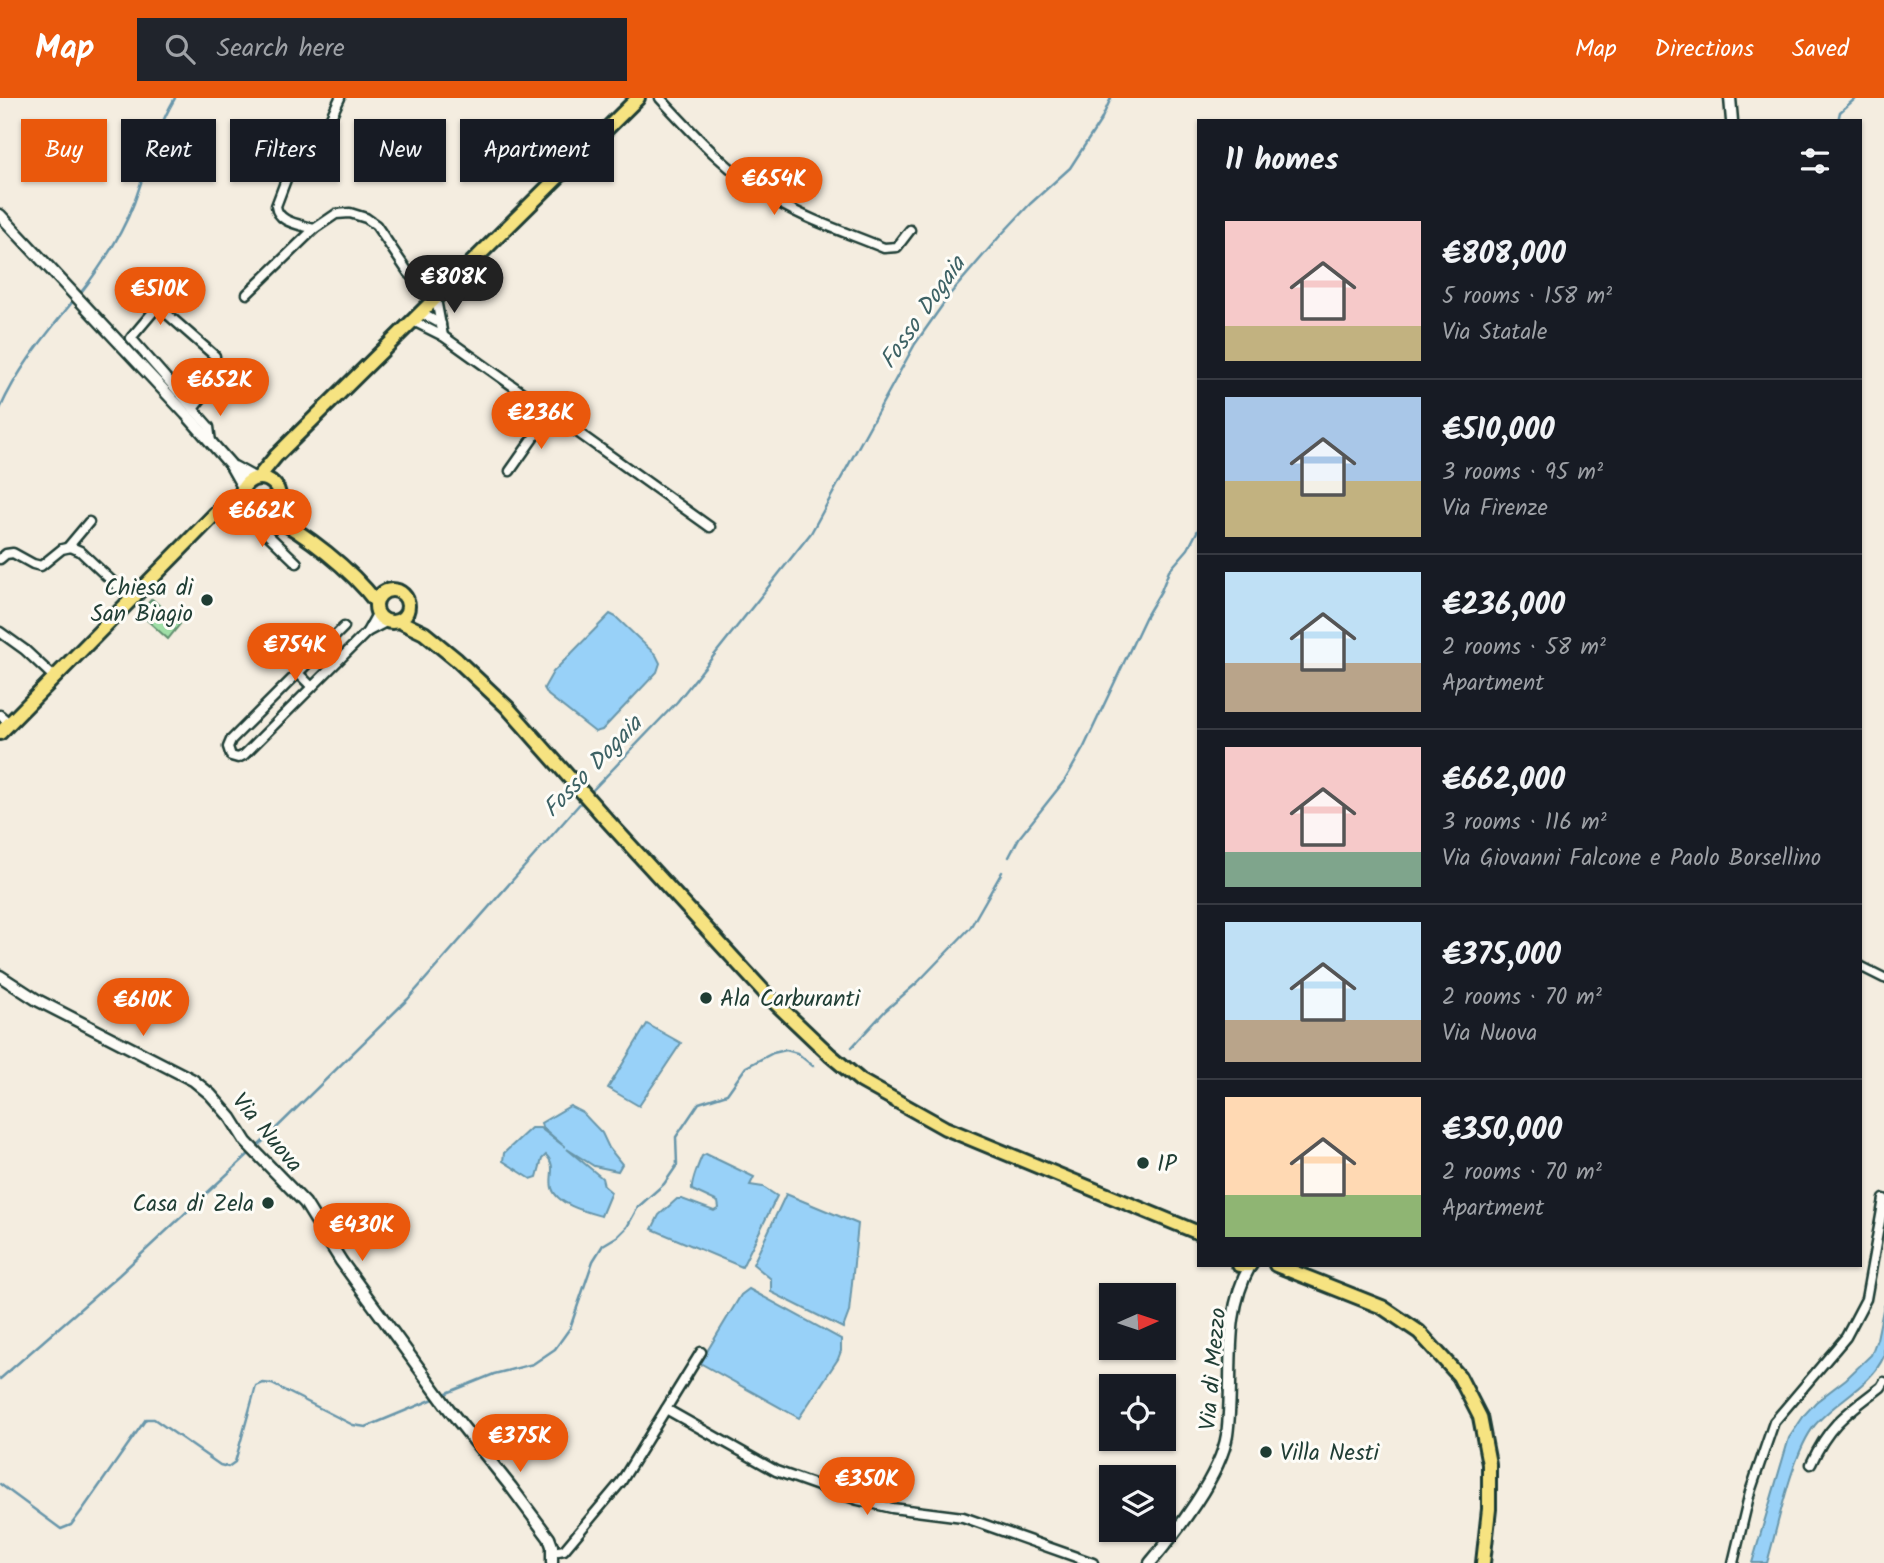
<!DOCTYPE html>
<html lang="en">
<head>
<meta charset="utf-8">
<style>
	body { margin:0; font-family:Kalam,sans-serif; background:#20242c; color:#f1f3f6; height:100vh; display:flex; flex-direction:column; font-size:26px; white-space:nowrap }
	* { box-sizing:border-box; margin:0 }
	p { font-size:23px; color:#9ea1a6 }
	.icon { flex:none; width:38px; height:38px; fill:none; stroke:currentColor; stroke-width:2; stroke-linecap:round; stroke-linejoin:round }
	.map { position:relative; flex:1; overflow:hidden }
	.details { position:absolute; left:1197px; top:21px; width:665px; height:1148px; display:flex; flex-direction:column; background:#171b24; border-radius:0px; box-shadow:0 2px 5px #0004 }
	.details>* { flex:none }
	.banner { position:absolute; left:21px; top:21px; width:665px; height:63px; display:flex; gap:14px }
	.needle { width:46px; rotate:87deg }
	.controls { position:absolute; left:1099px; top:1185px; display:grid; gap:14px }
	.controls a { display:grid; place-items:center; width:77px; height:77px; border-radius:0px; background:#171b24; box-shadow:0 2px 5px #0004; font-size:35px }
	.price { position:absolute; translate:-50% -60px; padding:0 16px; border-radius:24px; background:#ea580c; color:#fff; font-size:23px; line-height:46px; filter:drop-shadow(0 2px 4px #0008) }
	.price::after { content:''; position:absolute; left:50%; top:42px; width:21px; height:16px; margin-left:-10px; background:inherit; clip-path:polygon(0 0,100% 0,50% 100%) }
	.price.active { background:#222; color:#fff }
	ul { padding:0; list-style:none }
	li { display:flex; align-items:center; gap:21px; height:175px; padding:0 28px }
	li+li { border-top:2px solid #363941 }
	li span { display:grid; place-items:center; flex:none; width:196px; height:140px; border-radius:0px; color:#555 }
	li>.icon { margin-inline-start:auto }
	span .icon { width:84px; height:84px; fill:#fffc; stroke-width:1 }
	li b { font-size:30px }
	h2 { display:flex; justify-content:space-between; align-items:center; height:84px; padding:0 28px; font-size:30px }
	.pill { padding:0 24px; border-radius:0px; background:#171b24; box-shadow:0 2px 5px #0004; font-size:24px; line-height:63px }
	.pill.active { background:#ea580c; color:#fff }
	header { display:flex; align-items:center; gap:42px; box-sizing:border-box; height:98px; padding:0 35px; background:#ea580c; color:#fff }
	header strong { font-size:33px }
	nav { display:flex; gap:38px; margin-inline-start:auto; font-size:24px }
	.search { width:490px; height:63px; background:#20242c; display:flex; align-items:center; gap:18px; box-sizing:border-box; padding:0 24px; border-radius:0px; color:#9ea1a6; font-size:26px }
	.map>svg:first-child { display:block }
	.green { fill:#a0dfa7; stroke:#608e6e; stroke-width:2 }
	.water { fill:#98d1f8; stroke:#6896aa; stroke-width:2 }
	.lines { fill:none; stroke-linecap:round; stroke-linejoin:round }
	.stream { stroke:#6896aa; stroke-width:2.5 }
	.minor-casing { stroke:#1f3d34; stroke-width:13 }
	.tertiary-casing { stroke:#1f3d34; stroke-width:15 }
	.primary-casing { stroke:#1f3d34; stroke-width:18 }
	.minor { stroke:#fdfcf7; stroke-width:8 }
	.tertiary { stroke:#fdfcf7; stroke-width:10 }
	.primary { stroke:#f6e381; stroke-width:12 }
	.poi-dot { fill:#1f3d34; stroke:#fdfcf7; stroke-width:2.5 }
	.labels { text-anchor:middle; stroke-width:6; stroke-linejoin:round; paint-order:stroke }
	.poi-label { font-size:23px; fill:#1f3d34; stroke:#fdfcf7; text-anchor:start }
	.street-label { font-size:23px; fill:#1f3d34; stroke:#fdfcf7 }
	.water-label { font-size:24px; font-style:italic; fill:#3d6265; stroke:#fdfcf7 }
</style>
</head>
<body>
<header>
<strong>Map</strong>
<div class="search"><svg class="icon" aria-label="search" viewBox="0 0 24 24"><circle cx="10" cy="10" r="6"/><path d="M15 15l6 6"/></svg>Search here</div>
<nav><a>Map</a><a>Directions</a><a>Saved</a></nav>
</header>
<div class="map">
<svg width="1884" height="1465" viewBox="0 0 1884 1465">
	<rect width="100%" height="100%" fill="#f4ede0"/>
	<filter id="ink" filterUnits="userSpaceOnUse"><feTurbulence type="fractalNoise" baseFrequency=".0143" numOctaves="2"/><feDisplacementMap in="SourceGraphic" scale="14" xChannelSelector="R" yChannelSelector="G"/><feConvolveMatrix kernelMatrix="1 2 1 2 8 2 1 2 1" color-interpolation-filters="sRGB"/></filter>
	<g filter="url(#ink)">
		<polygon class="green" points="152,501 180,526 168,541 139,515"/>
		<g class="water">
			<polygon points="610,516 616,519 656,557 660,565 657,574 602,632 595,634 548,597 544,590 553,574"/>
			<polygon points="647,926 681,945 639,1008 608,990"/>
			<path d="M570,1008L582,1014L602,1035L609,1050L622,1066L618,1073L594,1068L567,1051L602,1080L604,1088L611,1094L601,1118C587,1114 556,1106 552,1090C549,1077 557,1068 546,1057L542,1061L537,1079L531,1081L503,1063L504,1055L531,1030H540L565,1049L542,1029L541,1025Z"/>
			<path d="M706,1056L754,1079L750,1087L763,1089L777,1098L742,1169L652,1131L659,1117L677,1101H682L714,1113L719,1110L718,1104L692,1092C691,1085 699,1065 702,1058Z"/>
			<polygon points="786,1096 858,1126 849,1214 843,1230 771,1194 771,1181 753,1166"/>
			<polygon points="749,1191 841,1241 841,1253 838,1261 799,1320 700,1265 741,1197"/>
			<path d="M1884,1207V1258C1871,1288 1836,1302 1815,1327C1792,1355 1778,1428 1767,1465H1752L1789,1340L1805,1316L1816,1304L1846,1281L1871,1257L1877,1241Z"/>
		</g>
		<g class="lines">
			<g class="stream">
				<polyline points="1838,23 1840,14 1856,0"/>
				<path d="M79,197C101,169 121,139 134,105C147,69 155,34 175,0"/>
				<path d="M0,311C18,270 46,237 74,202"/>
				<polyline points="589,696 677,604 811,435 915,246 951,195 999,139 1030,106 1070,70 1101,22 1111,0"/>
				<polyline points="1009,759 1019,740 1065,682 1084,649 1145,520 1161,493 1169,473 1188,451 1199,430"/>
				<polyline points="852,949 886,912 918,884 970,830 1002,774"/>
				<polyline points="256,1050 408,901 584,701"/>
				<polyline points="0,1281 119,1177 251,1054"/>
				<polyline points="442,1297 494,1276 533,1266 555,1251 570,1230 593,1163 603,1147 618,1138 627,1129 638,1109 664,1086 677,1067 676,1039 699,1005 727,996 746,969 773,955 786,952 797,955 813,968"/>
				<polyline points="0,1386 61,1431 71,1427 83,1411 146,1321 154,1321 220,1367 228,1369 235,1364 256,1288 263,1285 272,1286 353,1327 366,1329 436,1300"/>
			</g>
			<g class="minor-casing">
				<g id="minor">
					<path d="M660,0C695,38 731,77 776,103C810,123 848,135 884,150L897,149L910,132"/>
					<path d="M314,131C300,126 278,125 276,108L299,47L319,34L331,19L340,0"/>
					<polyline points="247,196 314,131 336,116 350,115 366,120 376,127 408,174 436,201 443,238"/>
					<polyline points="421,215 441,226"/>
					<polyline points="413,223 443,238 710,429"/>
					<polyline points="193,311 216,282 215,258 158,208 131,240 209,329 211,344"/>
					<polyline points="510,373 550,316"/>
					<polyline points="264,418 267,436 297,465"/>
					<polyline points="68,449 89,424"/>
					<polyline points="0,461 6,456 13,455 33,466 41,468 62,451 71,449 80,453 132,502"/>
					<polyline points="344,529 231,642 228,649 231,658 238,660 244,657 367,534 386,524"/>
					<polyline points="0,534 25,552 55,580"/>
					<polyline points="367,534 377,516"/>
					<polyline points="297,574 312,589"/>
					<polyline points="0,617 9,625"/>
					<polyline points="1860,868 1884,880"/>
					<polyline points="666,1311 776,1373 858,1402 892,1410 963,1419 1093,1465"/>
					<path d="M1811,1366C1829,1326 1847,1315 1881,1289L1884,1284"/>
					<polyline points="553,1454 564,1452 621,1384 701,1254"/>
					<polyline points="1733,1465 1750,1394 1774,1324 1846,1239 1866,1201 1884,1101"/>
				</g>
			</g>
			<g class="tertiary-casing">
				<g id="tertiary">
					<polyline points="1730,0 1732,23"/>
					<polyline points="0,117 186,316 230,366 243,389"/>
					<polyline points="234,369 254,380"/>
					<polyline points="0,878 37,902 193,982 210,996 231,1020 246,1044 305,1105 341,1163 448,1310 511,1389 549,1440 552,1448 552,1465"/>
					<path d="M1150,1465C1176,1435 1221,1376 1227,1337C1235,1281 1221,1219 1250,1168"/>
				</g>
			</g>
			<g class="primary-casing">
				<g id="primary">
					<circle cx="260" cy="399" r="19"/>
					<polyline points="258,380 276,358 638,0"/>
					<path d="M268,416C306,436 350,470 376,504"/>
					<circle cx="392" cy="508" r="16"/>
					<polyline points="399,523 424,535 457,562 507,609 606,721 768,898 830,957 861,983 945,1030 1199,1135"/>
					<polyline points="0,635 221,410 241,398"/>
					<polyline points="1239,1167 1250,1167"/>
					<polyline points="1276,1167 1382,1209 1419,1234 1459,1278 1480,1319 1489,1366 1489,1411 1483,1465"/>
				</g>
			</g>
			<use href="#minor" class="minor"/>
			<use href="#tertiary" class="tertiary"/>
			<use href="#primary" class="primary"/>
		</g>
	</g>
	<g class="poi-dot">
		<circle cx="207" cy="502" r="7"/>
		<circle cx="706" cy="900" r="7"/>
		<circle cx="1143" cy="1065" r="7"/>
		<circle cx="268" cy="1105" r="7"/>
		<circle cx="1266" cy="1354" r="7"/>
	</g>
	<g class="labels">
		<g class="poi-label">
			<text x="193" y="497" text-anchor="end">Chiesa di<tspan x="193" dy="26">San Biagio</tspan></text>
			<text x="720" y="908">Ala Carburanti</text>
			<text x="1157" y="1073">IP</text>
			<text x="254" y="1113" text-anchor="end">Casa di Zela</text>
			<text x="1280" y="1362">Villa Nesti</text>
		</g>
		<g class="street-label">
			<text transform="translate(268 1034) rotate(50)" y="8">Via Nuova</text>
			<text transform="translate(1212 1271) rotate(-85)" y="8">Via di Mezzo</text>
		</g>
		<g class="water-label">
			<text transform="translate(922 214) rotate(-55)" y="8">Fosso Dogaia</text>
			<text transform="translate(592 668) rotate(-46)" y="8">Fosso Dogaia</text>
		</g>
	</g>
</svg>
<div class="controls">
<a><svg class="needle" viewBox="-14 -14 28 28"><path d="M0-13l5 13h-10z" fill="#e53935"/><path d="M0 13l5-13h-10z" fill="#9ea1a6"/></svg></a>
<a><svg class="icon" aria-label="locate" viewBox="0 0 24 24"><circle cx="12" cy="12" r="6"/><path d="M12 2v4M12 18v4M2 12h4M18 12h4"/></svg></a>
<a><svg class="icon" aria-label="layers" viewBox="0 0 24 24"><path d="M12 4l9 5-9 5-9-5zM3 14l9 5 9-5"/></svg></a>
</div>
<b class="price" style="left:774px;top:119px">€654K</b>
<b class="price active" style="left:454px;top:217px">€808K</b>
<b class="price" style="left:160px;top:229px">€510K</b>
<b class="price" style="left:220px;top:320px">€652K</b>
<b class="price" style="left:541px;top:353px">€236K</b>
<b class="price" style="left:262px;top:451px">€662K</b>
<b class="price" style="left:295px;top:585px">€754K</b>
<b class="price" style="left:143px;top:940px">€610K</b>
<b class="price" style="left:362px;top:1165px">€430K</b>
<b class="price" style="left:520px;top:1376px">€375K</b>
<b class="price" style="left:867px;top:1419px">€350K</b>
<div class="banner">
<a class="pill active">Buy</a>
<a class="pill">Rent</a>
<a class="pill">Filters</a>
<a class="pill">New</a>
<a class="pill">Apartment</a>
</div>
<section class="details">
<h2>11 homes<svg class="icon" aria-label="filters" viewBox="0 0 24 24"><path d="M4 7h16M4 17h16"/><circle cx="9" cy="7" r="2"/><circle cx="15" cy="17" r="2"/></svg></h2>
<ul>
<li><span style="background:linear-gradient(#f6c9c9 75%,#c2b280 0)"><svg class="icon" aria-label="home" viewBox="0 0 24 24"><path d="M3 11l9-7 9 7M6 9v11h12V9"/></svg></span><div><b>€808,000</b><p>5 rooms · 158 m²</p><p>Via Statale</p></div></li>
<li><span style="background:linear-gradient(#a9c7e8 60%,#c2b280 0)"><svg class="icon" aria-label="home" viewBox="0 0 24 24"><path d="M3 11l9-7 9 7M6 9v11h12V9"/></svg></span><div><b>€510,000</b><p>3 rooms · 95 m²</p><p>Via Firenze</p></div></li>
<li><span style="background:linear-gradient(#bfe0f5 65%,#b9a48a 0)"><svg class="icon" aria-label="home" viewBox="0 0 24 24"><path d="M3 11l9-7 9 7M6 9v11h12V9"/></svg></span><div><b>€236,000</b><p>2 rooms · 58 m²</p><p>Apartment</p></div></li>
<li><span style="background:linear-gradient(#f6c9c9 75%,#7fa58c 0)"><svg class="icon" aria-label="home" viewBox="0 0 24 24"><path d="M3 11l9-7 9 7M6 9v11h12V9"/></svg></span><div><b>€662,000</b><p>3 rooms · 116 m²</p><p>Via Giovanni Falcone e Paolo Borsellino</p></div></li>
<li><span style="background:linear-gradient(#bfe0f5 70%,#b9a48a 0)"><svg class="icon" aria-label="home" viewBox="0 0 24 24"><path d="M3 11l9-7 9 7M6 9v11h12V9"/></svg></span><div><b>€375,000</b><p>2 rooms · 70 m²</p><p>Via Nuova</p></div></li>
<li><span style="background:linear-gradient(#ffd9b3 70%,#8fb573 0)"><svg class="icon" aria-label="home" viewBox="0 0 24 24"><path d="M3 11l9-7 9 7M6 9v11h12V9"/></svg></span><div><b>€350,000</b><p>2 rooms · 70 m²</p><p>Apartment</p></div></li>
</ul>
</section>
</div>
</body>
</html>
